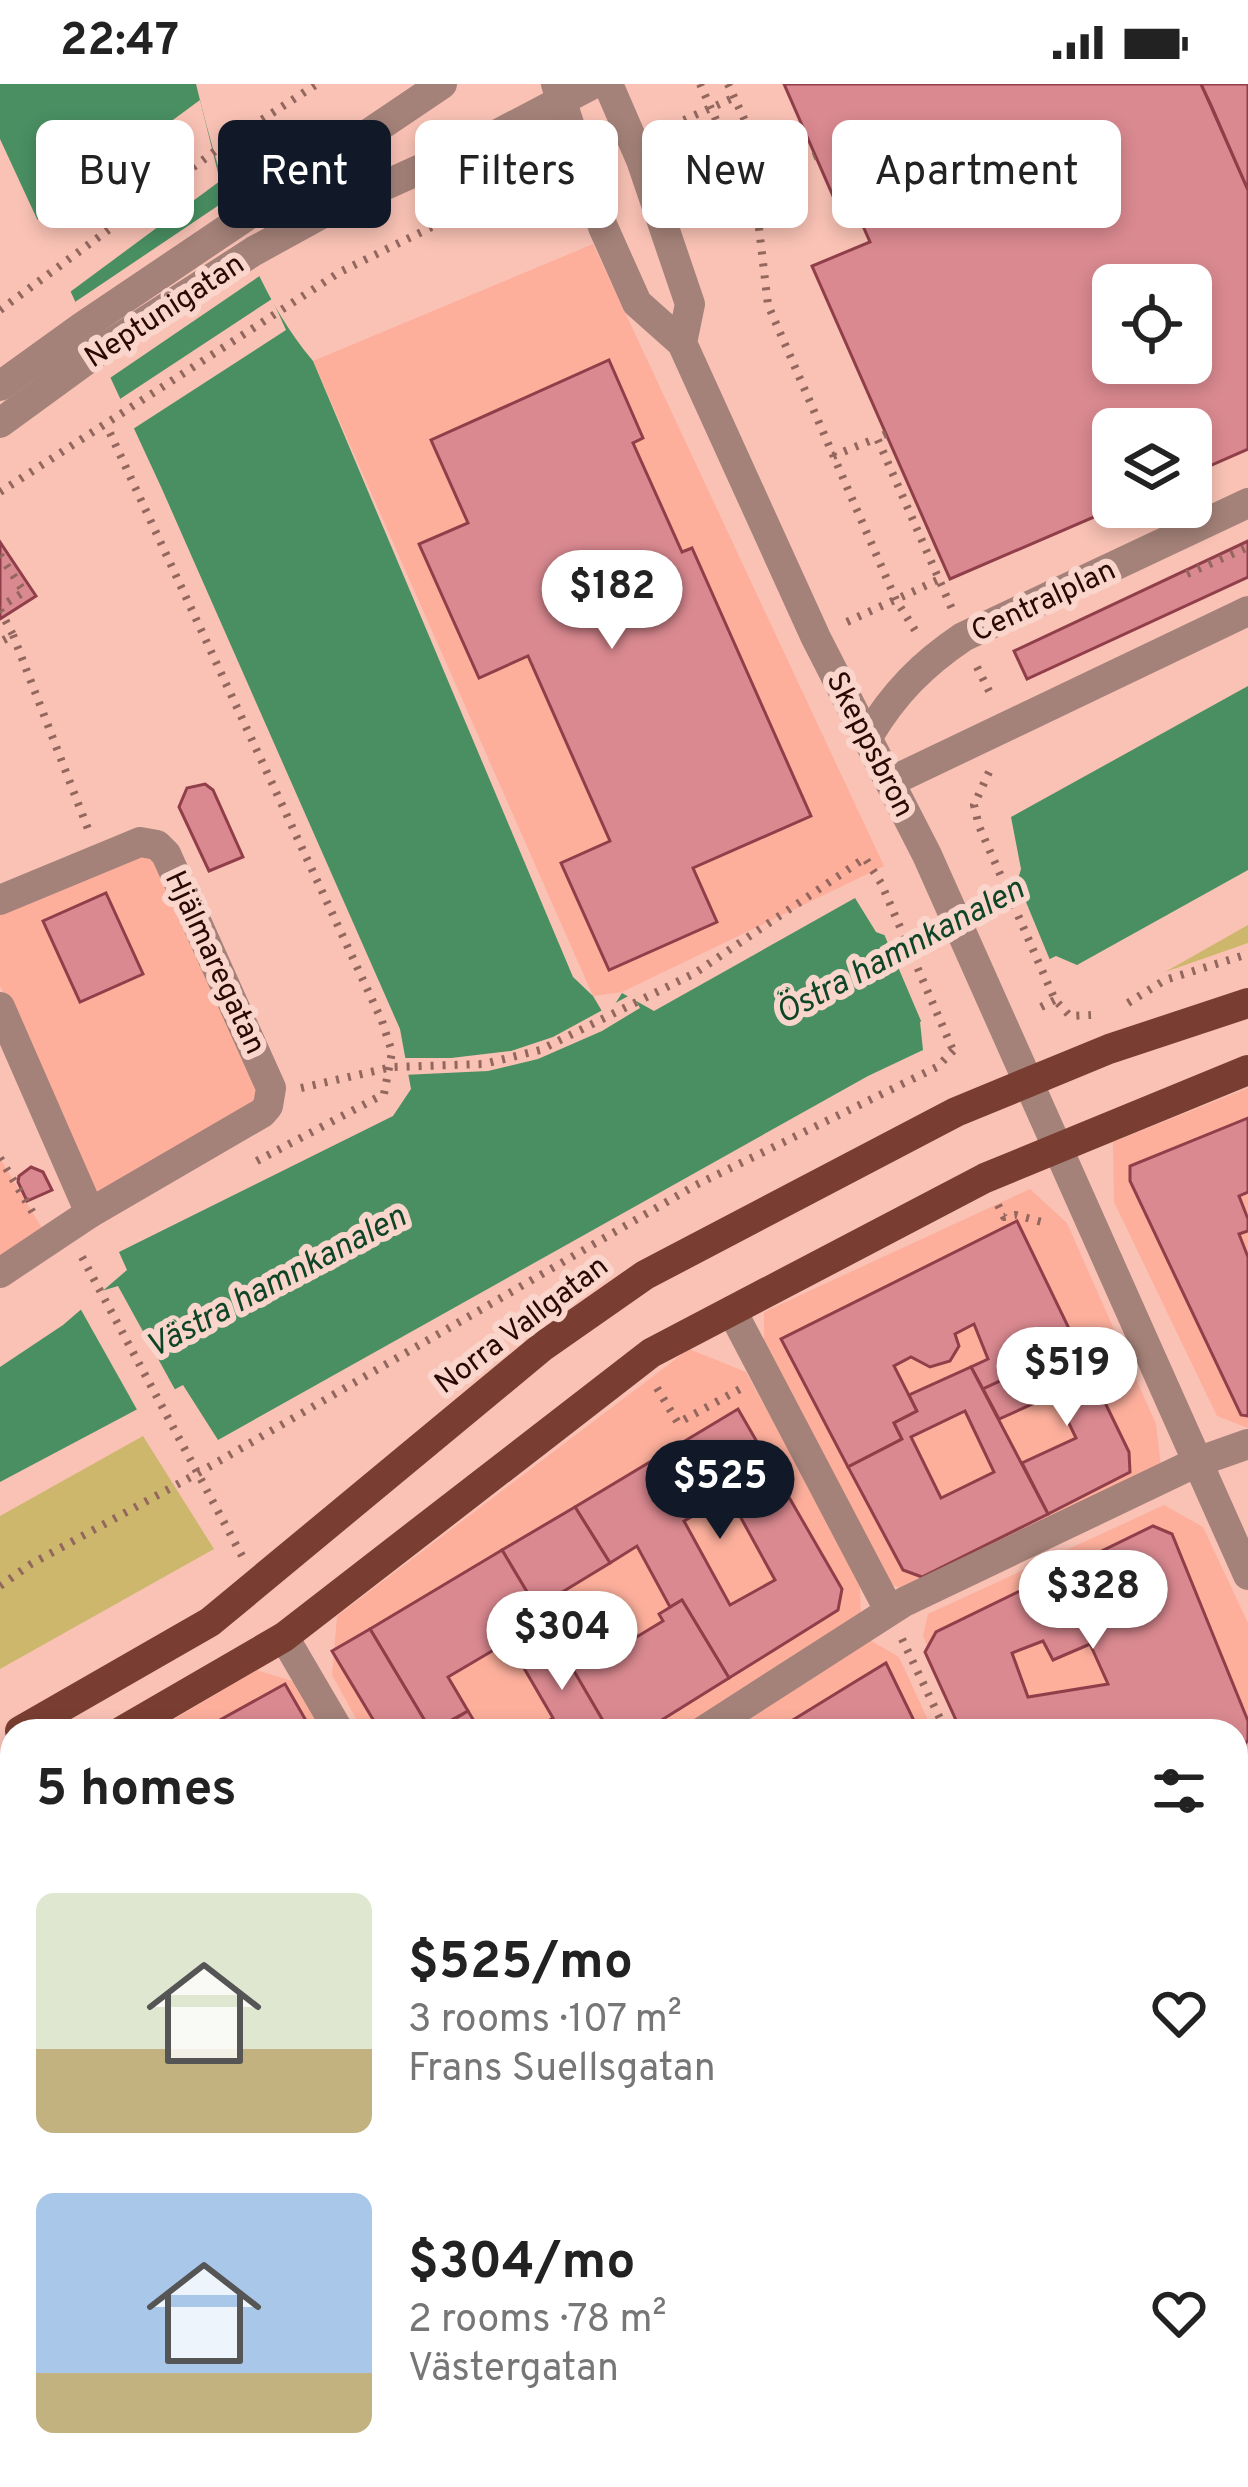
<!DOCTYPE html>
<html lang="en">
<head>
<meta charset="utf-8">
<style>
	body { margin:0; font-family:Overpass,sans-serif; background:#f2f2f2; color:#222; height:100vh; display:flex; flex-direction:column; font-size:45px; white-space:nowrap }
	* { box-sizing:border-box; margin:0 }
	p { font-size:39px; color:#767676 }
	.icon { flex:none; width:66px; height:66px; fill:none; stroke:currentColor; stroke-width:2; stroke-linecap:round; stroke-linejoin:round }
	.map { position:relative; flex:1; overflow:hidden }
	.drawer { position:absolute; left:0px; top:1635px; width:1248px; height:768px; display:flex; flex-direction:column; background:#fff; border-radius:36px 36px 0 0; box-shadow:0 6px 18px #0003 }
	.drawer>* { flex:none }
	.banner { position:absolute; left:36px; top:36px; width:1176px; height:108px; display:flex; gap:24px }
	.fabs { position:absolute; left:1092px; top:180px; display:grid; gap:24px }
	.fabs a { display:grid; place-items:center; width:120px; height:120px; border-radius:18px; background:#fff; box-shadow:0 6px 18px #0003; font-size:60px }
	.price { position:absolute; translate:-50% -102px; padding:0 27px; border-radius:42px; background:#fff; color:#222; font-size:39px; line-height:78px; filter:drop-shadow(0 3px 6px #0008) }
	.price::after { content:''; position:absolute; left:50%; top:72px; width:36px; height:27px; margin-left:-18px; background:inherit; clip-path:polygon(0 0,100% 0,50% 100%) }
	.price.selected { background:#111827; color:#fff }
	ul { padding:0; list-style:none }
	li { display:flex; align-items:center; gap:36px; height:300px; padding:0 36px }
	li span { display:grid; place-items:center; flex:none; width:336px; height:240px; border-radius:18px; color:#555 }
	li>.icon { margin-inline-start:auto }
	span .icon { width:144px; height:144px; fill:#fffc; stroke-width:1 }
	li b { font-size:51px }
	h2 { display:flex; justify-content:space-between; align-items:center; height:144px; padding:0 36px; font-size:51px }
	.tag { padding:0 42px; border-radius:18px; background:#fff; box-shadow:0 6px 18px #0003; font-size:42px; line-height:108px }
	.tag.selected { background:#111827; color:#fff }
	.status { display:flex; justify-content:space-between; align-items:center; height:84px; padding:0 60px; background:#fff; direction:ltr }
	.status svg { height:33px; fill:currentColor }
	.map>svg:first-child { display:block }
	.built { fill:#fdaf9c }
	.green { fill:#cdb76c }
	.water { fill:#498f62 }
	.pier { fill:#f9c2b5 }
	.building { fill:#da8990; stroke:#903f4a; stroke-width:3; fill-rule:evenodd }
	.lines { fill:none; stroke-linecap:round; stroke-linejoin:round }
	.path { stroke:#93675e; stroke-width:8; stroke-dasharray:3 9; stroke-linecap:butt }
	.minor { stroke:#a48279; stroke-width:30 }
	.major { stroke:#793e31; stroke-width:30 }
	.labels { text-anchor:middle; stroke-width:12; stroke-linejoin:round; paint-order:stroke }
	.street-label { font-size:30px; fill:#290904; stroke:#fad5cb }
	.water-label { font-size:33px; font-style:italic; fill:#0e4527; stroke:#fad5cb }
</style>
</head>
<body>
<div class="status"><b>22:47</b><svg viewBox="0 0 49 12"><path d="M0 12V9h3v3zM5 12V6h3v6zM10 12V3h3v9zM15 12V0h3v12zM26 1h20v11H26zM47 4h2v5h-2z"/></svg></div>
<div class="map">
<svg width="1248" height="2403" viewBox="0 0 1248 2403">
	<rect width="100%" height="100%" fill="#f9c2b5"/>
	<g class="built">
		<polygon points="593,160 884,782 622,908 593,912 313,277"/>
		<polygon points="154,768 254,992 255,1013 244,1030 93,1114 0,902 0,824"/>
		<polygon points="1248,1004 1248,1344 1217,1332 1114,1118 1113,1058"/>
		<polygon points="0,1074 49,1156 0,1189"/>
		<polygon points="1030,1105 1067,1139 1156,1340 1164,1407 930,1515 884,1498 764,1274 764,1228"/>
		<polygon points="689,1265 746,1288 860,1497 861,1538 691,1647 363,1647 332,1591 337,1532"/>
		<polygon points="1164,1421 1203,1443 1248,1539 1248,1714 1236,1718 1236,1647 964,1647 923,1552 928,1530"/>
		<polygon points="868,1555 899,1573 933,1647 726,1647"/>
		<polygon points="256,1586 306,1601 330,1647 155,1647"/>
		<polygon points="12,1734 12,1945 0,1919 0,1741"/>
		<polygon points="681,2391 1062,2391 1064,2403 685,2403"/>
	</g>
	<g class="green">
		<polygon points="1248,841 1248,859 1165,888"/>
		<polygon points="143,1352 214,1465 0,1585 0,1432"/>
	</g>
	<path class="water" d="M0,0H196C219,93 250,203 313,277L573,893L593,912L606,934L622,909L654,927L855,814L876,848L884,851L1018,795L1021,785L1011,733L1248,602V786L1077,881L1056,872L920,938L923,966L868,992L218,1356L183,1301L0,1398V1283L63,1241L127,1186L119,1168L393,1032L411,1005L400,945L162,405L0,55Z"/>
	<g class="pier">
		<polygon points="200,16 220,97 70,208 37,136"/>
		<polygon points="228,115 261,191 110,294 75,218"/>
		<polygon points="272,215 286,246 133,345 120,315"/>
		<polygon points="1014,789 1052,881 926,942 927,951 881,843"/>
		<polygon points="632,910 640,924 602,947 538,975 488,987 403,991 401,974 451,974 511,967 553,953"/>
		<polygon points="118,1202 178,1311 140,1331 80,1224 95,1209"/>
	</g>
	<g class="building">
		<path d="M784,0H1201L1248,106V365L1196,388L1199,394L1191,398V345H1113V423H1117L950,495L812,182L870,158L851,115L837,121ZM1113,201H1191V279H1113Z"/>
		<polygon points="1201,0 1248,0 1248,106 1211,21"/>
		<polygon points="609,276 643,354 633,359 682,468 692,464 811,732 693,784 717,838 609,886 561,779 610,757 528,572 479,594 419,460 468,439 431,356"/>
		<polygon points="1248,457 1248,493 1027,595 1014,567"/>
		<polygon points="0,458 36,512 0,535"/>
		<polygon points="205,700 213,706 243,773 209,787 179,723 187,704"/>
		<polygon points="106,809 143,890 80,918 43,837"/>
		<polygon points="1248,1034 1248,1108 1239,1112 1248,1135 1248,1147 1239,1150 1248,1173 1248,1332 1241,1331 1130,1097 1130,1082"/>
		<polygon points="31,1083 43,1088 52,1106 27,1117 18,1098 19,1092"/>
		<polygon points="1017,1137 1077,1261 983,1305 971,1283 988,1275 974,1240 955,1250 959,1262 950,1277 930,1283 911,1273 894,1282 917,1327 894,1339 902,1355 848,1383 781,1255"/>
		<polygon points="1077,1261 1129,1368 1130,1388 1048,1430 1022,1379 1076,1354 1055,1310 999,1335 983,1305"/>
		<path d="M971,1283L1048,1430L922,1493L903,1486L848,1383L902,1355L894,1339L917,1327L909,1311ZM965,1327L994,1388L941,1414L911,1353Z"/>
		<path d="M738,1325L842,1505L838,1526L729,1594L682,1516L670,1523L637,1462L610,1479L575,1423ZM729,1412L775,1496L730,1521L684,1437Z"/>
		<polygon points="575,1423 610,1479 536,1524 502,1466"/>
		<path d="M1153,1442L1172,1450L1248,1637V1656L1241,1665L1236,1666V1647H961L925,1568L936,1548ZM1043,1557L1053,1576L1090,1560L1108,1600L1028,1613L1012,1569Z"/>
		<polygon points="502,1466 557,1558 521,1579 509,1557 448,1593 468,1627 431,1647 370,1545"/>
		<polygon points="682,1516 729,1594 644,1647 609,1647 548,1544 586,1521 590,1528 607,1517 630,1557 663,1537 659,1530"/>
		<polygon points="370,1545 431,1647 380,1647 332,1567"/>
		<polygon points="557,1558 609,1647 532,1647 553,1634 521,1579"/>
		<polygon points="886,1579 919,1647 775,1647 853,1599"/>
		<polygon points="285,1600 312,1647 200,1647"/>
		<polygon points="468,1627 480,1647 435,1647"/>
		<polygon points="12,1754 12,1897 0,1872 0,1761"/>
		<polygon points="0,2106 12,2126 12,2247 4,2251 0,2244"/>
		<polygon points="12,2309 12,2357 0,2363 0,2314"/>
		<polygon points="0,2377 12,2403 0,2403"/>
		<polygon points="62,2391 170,2391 177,2403 104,2403 98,2393 80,2403 69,2403"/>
		<polygon points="246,2391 310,2391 314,2403 252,2403"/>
		<polygon points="379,2391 410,2391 415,2403 384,2403"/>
		<polygon points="450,2391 584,2391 556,2403 424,2403"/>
		<polygon points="694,2391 863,2391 865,2401 700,2403"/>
		<polygon points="863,2391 917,2391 899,2394 894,2403 867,2403"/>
		<polygon points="947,2391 1040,2391 976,2403 950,2403"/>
		<polygon points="1040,2391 1051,2391 1052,2403 976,2403"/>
	</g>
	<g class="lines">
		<g class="path">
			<polyline points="700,0 757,127 768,221 896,516 918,551"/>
			<polyline points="728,0 770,91"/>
			<polyline points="662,46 735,13"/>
			<polyline points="747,101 815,72"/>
			<polyline points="0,226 226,59 317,0"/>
			<polyline points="110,349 382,937 392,968 384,1010 255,1078"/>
			<polyline points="886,350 877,354 952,525"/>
			<polyline points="833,372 877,354"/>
			<polyline points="0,408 340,188 511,104 555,93"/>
			<polyline points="0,471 24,508 0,523"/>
			<polyline points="1187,490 1248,463"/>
			<polyline points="0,526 13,551 0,558"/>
			<polyline points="847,538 940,495"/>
			<polyline points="13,551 88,745"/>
			<polyline points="977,583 992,613"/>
			<polyline points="989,688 974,721 979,742 1055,916 1070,932 1091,931"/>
			<polyline points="1128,919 1165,896 1248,870"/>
			<polyline points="1041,923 1055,916"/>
			<polyline points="301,1004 392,983 484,980 540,966 695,889 865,774 881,799 952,964"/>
			<polyline points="0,1074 33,1129"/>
			<polyline points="998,1121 1004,1133 1016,1131 1042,1138"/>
			<polyline points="82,1173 242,1472"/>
			<polyline points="657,1304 678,1339 740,1305"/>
			<polyline points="0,1502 31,1480 200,1388 696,1101 937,983 958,962"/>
			<polyline points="902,1555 946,1647"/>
		</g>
		<g class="minor">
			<polyline points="556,0 603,143 637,219 682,259 816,554 927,771 1248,1491"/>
			<polyline points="608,0 641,76 690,220 682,259"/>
			<polyline points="0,302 82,243 442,0"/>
			<polyline points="0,339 96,269 254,167 323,129 490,54 593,0"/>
			<path d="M869,651C894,609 923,580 963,553L1248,419"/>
			<polyline points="892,697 1248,527"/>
			<polyline points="0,816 140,758 157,761 166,770 271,1004 268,1022 262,1029 90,1129 0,1189"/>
			<polyline points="0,923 90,1129"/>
			<polyline points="732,1227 889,1526"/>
			<polyline points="284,1553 339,1647"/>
			<polyline points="703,1647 904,1518 1197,1378 1248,1360"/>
			<polyline points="1236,1738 1248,1734"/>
			<polyline points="0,1995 12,2024"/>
			<polyline points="216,2391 223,2403"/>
			<polyline points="660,2391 666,2403"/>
			<polyline points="1115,2391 1117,2403"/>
			<polyline points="605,2403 633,2391"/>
		</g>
		<g class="major">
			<polyline points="20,1647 210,1538 542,1263 645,1191 956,1028 1109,965 1248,919"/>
			<polyline points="122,1647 284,1553 651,1269 985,1094 1248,986"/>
			<polyline points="0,1717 12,1710"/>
		</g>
	</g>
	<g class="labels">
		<g class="street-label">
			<text transform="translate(164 226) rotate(-33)" y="10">Neptunigatan</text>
			<text transform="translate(1043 516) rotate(-25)" y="10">Centralplan</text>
			<text transform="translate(871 660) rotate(63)" y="10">Skeppsbron</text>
			<text transform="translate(216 878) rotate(65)" y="10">Hjälmaregatan</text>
			<text transform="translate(521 1240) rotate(-37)" y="10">Norra Vallgatan</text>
		</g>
		<g class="water-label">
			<text transform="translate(899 865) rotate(-28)" y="12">Östra hamnkanalen</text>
			<text transform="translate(275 1196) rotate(-28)" y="12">Västra hamnkanalen</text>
		</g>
	</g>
</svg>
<div class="fabs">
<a><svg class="icon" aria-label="locate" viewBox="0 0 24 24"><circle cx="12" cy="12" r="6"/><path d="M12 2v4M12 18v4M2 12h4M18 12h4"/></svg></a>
<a><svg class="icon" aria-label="layers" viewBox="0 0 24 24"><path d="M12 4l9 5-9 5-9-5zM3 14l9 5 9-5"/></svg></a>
</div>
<b class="price" style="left:612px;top:568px">$182</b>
<b class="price" style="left:1067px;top:1345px">$519</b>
<b class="price selected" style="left:720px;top:1458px">$525</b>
<b class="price" style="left:1093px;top:1568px">$328</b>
<b class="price" style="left:562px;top:1609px">$304</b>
<div class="banner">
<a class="tag">Buy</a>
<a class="tag selected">Rent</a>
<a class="tag">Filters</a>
<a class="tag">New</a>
<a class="tag">Apartment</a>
</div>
<section class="drawer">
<h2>5 homes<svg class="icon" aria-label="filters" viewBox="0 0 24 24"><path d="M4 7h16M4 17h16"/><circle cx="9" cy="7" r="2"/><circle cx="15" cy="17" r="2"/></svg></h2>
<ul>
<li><span style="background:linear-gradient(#dfe7d0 65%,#c2b280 0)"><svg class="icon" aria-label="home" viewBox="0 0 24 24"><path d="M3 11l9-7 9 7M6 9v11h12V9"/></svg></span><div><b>$525/mo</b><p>3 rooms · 107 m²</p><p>Frans Suellsgatan</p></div><svg class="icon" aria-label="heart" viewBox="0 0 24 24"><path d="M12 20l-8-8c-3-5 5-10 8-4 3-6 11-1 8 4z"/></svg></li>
<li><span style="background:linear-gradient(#a9c7e8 75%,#c2b280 0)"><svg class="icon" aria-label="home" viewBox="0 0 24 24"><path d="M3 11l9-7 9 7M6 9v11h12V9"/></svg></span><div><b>$304/mo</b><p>2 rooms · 78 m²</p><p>Västergatan</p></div><svg class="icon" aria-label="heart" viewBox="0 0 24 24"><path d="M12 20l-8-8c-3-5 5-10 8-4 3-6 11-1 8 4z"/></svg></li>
</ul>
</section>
</div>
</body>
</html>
